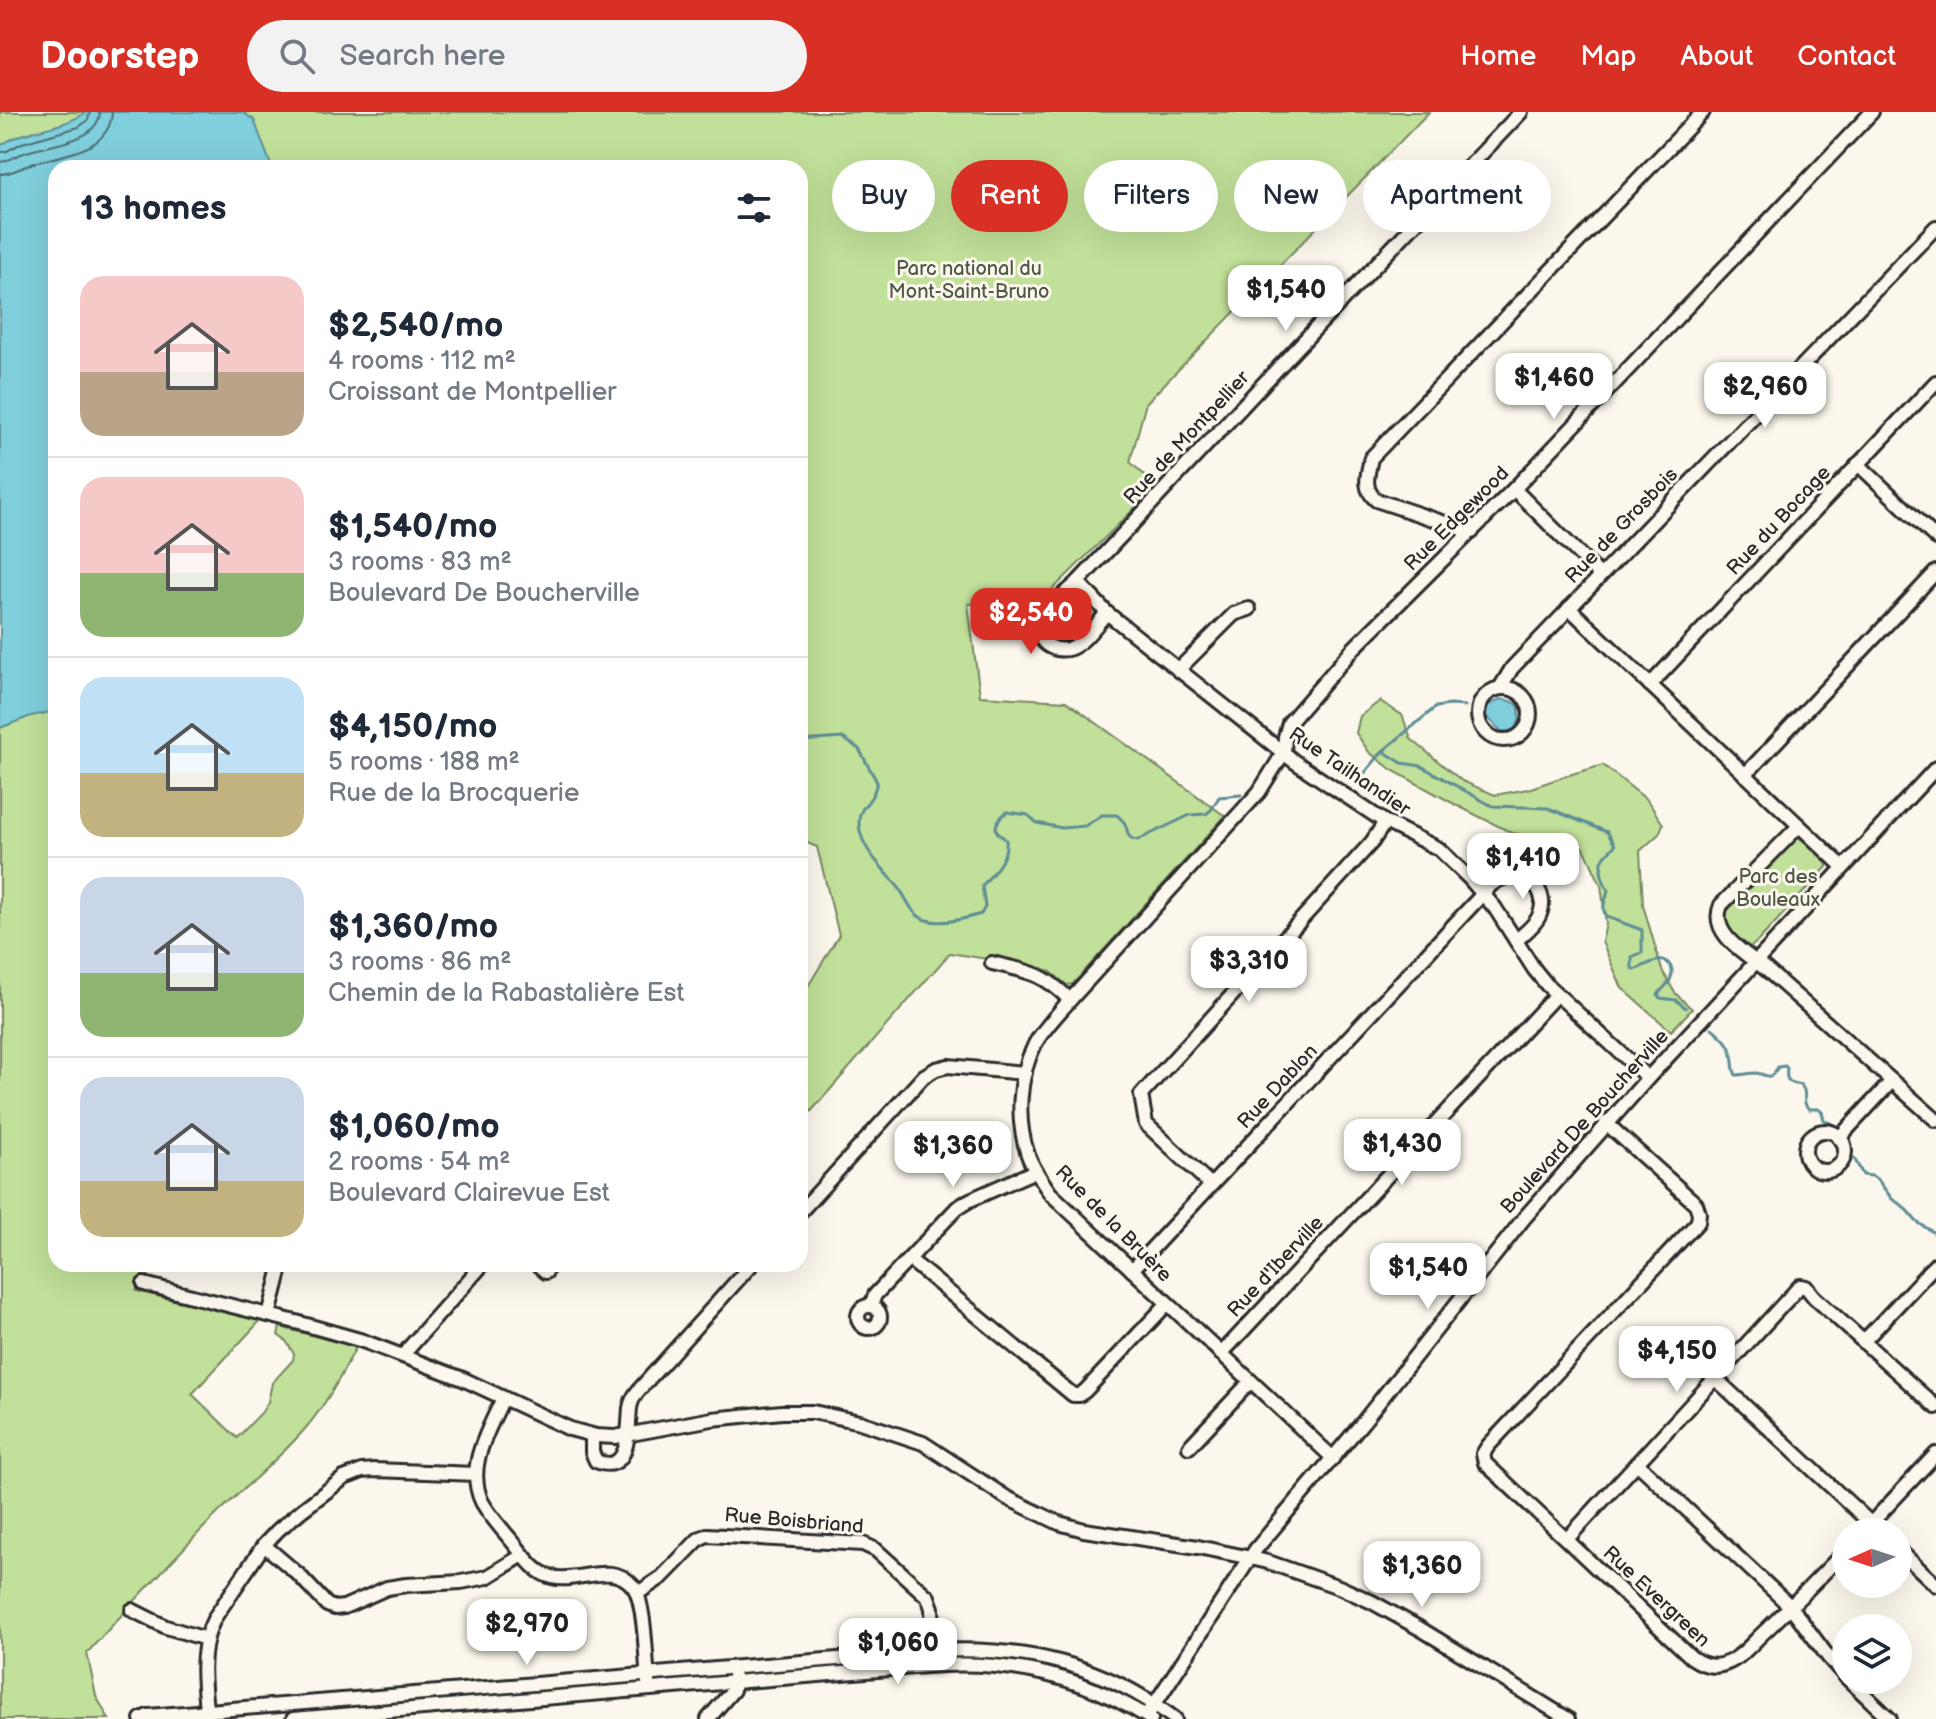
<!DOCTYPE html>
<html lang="en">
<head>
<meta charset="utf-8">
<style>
	body { margin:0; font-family:"Balsamiq Sans",sans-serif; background:#f2f2f3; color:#1f2937; height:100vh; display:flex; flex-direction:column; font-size:30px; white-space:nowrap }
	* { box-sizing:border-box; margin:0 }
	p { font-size:26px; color:#747a83 }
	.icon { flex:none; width:44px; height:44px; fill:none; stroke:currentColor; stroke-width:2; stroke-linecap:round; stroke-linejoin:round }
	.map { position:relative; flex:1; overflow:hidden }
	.drawer { position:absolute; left:48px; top:48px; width:760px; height:1112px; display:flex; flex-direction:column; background:#fff; border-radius:24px; box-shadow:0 8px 32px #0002 }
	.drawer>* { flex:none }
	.banner { position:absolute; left:832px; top:48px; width:760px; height:72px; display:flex; gap:16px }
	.needle { width:52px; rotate:267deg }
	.tools { position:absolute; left:1832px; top:1406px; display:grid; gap:16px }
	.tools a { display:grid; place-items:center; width:80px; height:80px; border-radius:50%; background:#fff; box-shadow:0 8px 32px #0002; font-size:40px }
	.price { position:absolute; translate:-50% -68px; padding:0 18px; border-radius:16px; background:#fff; color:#222; font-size:26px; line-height:52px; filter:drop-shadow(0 2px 4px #0008) }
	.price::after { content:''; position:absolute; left:50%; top:48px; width:24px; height:18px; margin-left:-12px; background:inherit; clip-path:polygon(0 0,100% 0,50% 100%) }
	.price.current { background:#d93025; color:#fff }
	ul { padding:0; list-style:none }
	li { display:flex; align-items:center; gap:24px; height:200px; padding:0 32px }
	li+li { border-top:2px solid #e0e1e3 }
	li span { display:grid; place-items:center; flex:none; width:224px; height:160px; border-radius:24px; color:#555 }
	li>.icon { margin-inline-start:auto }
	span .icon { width:96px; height:96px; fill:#fffc; stroke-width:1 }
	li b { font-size:34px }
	h2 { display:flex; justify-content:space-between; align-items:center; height:96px; padding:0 32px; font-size:34px }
	.chip { padding:0 28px; border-radius:36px; background:#fff; box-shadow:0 8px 32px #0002; font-size:28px; line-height:72px }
	.chip.current { background:#d93025; color:#fff }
	header { display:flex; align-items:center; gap:48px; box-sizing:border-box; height:112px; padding:0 40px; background:#d93025; color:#fff }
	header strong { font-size:38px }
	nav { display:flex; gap:44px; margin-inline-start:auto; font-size:28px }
	.search { width:560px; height:72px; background:#f2f2f3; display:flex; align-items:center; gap:20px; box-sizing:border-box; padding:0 28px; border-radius:44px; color:#747a83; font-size:30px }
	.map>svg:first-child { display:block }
	.green { fill:#c1e099; stroke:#768662; stroke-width:2 }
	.water { fill:#80cfdd; stroke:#5e8d96; stroke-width:2 }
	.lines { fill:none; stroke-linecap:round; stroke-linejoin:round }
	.shore { stroke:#4d6d72; stroke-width:2 }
	.stream { stroke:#5e8d96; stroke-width:3 }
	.minor-casing { stroke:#2b2b2b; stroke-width:18 }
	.minor { stroke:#fbf7ec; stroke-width:12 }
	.labels { text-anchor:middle; stroke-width:6; stroke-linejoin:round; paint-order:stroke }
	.park-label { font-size:20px; fill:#505846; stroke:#fbf7ec }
	.street-label { font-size:20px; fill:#2b2b2b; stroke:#fbf7ec }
</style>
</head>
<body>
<header>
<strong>Doorstep</strong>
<div class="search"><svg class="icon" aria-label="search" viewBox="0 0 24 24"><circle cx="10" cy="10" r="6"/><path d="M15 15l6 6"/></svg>Search here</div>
<nav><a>Home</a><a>Map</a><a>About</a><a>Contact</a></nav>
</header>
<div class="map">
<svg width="1936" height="1607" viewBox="0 0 1936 1607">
	<rect width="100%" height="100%" fill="#fbf7ec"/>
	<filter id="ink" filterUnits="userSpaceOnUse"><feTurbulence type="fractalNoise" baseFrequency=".0125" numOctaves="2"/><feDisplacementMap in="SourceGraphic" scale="16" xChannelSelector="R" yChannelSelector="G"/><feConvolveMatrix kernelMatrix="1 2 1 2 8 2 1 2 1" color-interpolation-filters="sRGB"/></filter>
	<g filter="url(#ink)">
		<g class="green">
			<path d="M0,0H1429L1146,291L1130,350L1157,374L1040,490L968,492L980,584L1066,589L1225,704L1073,872L1067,873L1051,860L1043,856L950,841L800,1012V883L807,876L839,823L817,735L800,728V56H56V1152H157L136,1179L260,1209L192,1282L237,1326L262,1300L268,1290L272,1271L293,1248L294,1242L286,1229L278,1223L280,1215L356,1235C341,1264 326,1293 304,1318C276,1350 242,1377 212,1407C169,1451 128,1496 87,1541L96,1584L109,1607H0Z"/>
			<polygon points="1078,470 1107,501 1079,531 1047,534 1042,504"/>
			<polygon points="1380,589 1402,603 1411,627 1462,669 1495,683 1528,677 1572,662 1603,653 1647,688 1663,712 1659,722 1640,739 1643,793 1662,858 1675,881 1692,897 1671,919 1622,876 1602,830 1606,812 1601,773 1584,736 1563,728 1512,721 1458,694 1392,658 1369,640 1356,621 1360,604"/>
			<path d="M1799,726L1804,728L1826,748L1827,755L1759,828L1751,835L1747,834C1736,824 1721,815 1727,799L1795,727Z"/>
		</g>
		<g class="water">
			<path d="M86,0H242L254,8L272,56H56V599L31,604L0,616V34C25,15 61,19 86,0Z"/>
			<path d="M1500,587L1511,589L1518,593C1521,606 1521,611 1511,620L1501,619L1486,604L1487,594Z"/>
		</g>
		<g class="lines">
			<g class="shore">
				<polyline points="0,40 5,40 22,31 79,15 88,8 90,0"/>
				<path d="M0,50C10,49 15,44 24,41C48,32 98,31 100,0"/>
				<path d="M0,62C12,62 19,56 31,52C60,42 110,41 112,0"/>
			</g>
			<g class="stream">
				<path d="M800,629L843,626L859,637L877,670C876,674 875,678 873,682C869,691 859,697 859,708C858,736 884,756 899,776C907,787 912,804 926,808C942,813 965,807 981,802L985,795L982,774C993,761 1008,747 1006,728C1004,725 1000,724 998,721C992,714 1001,704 1007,700L1028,703L1037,711L1062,716L1085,714L1102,703H1117C1118,704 1123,709 1124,710C1129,718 1125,727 1138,728L1190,703L1206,702L1211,698L1219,685L1241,683"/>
				<polyline points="1383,639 1436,595 1450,593 1465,594"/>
				<path d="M1358,669L1383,639L1402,651L1421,654L1492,694L1548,696L1607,720L1615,733C1612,737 1608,740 1605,744C1597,756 1603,768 1608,779C1606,788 1600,797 1607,805L1642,818V841L1632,845V856L1635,858C1644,854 1665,841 1671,855C1673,859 1672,864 1670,868C1667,874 1661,877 1658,883L1660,886L1676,888L1686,896"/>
				<path d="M1712,916C1721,924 1730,931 1732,943C1734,951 1732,956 1736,963C1742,963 1750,961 1756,961C1769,963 1769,970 1778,955L1785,954L1787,956C1785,969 1789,971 1801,973L1804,978C1806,986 1802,991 1809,997H1818L1822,1000L1824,1008L1834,1013"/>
				<polyline points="1854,1046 1863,1063 1872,1064 1878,1068 1892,1087 1903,1094 1917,1110 1936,1122"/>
			</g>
			<g class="minor-casing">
				<g id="minor">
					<polyline points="1858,352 1936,426"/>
					<polyline points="1514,377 1600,463"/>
					<path d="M1472,420L1376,388C1362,376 1368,362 1371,346L1703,0"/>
					<polyline points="1078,470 1107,501 1295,650 1385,710 1439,737 1470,767 1495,796 1534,857 1547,873 1648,966"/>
					<polyline points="1569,496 1843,755"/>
					<path d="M1107,501C1097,511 1085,530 1071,536C1051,543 1030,525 1042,505C1047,496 1070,478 1078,470L1296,237L1521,0"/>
					<polyline points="1178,558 1234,502 1249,497"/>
					<polyline points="1650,573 1936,270"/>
					<circle cx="1504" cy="602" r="26"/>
					<polyline points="1500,576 1512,556 1936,115"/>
					<polyline points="1745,663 1936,460"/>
					<path d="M1799,714L1721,793C1708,823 1749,843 1768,859L1936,1008"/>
					<path d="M992,851C1030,860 1042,860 1070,888"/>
					<path d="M1606,1011L1696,1092L1699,1101L1698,1110L1488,1334L1483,1342L1485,1351L1691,1545C1702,1553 1714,1557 1727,1551C1740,1546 1751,1533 1761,1523C1790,1496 1818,1467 1846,1438"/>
					<circle cx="1825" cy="1039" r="20"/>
					<polyline points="1839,1026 1892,969"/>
					<polyline points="1211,1073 1146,1012 1141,983 1372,730 1385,710"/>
					<polyline points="800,1100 924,964 936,957 948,954 1025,961"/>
					<polyline points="909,1147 1073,1283 1079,1283 1085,1279 1167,1192"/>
					<polyline points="537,1152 546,1160"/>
					<path d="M1132,1158L1491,773C1520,750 1554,777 1538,806C1533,815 1523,822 1516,829"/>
					<polyline points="144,1172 296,1210 363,1229 463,1267 570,1317 596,1324 615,1325 712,1307 782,1300 813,1300 860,1310 923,1331 1007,1386 1059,1411 1084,1418 1198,1435 1251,1446 1268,1450 1339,1475 1372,1490 1419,1516 1568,1607"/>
					<polyline points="871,1193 875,1183 957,1096 970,1088 1035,1059"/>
					<circle cx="869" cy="1205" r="11"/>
					<polyline points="269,1203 282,1152"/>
					<polyline points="1863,1230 1936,1152"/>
					<polyline points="1221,1242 1556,883"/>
					<polyline points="404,1243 408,1237 483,1152"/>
					<polyline points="1716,1267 1880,1420"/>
					<path d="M503,1286C489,1318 465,1354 482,1390C490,1404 501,1416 512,1429C523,1442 534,1461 552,1465C578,1472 612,1448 633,1474C645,1488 646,1549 648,1570"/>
					<path d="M592,1324V1340L596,1349C631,1364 628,1316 630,1296C631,1290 634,1284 638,1279L752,1152"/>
					<polyline points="1189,1335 1250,1270"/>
					<path d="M1333,1346L1050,1081C1042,1069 1033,1057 1028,1043C1016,1008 1018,966 1035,932C1044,916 1058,902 1070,888L1259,680L1284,640L1285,625L1289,611L1353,537L1514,377L1872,0"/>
					<polyline points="1637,1351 1791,1495 1829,1546 1846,1565"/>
					<polyline points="1863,1420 1936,1342"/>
					<polyline points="1567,1427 1800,1174 1806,1175 1814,1185 1936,1295"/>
					<polyline points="264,1433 298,1462 327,1493 335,1496 344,1495 387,1476 406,1473 461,1470 487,1465 523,1443"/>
					<polyline points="1898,1437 1936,1473"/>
					<polyline points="638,1481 662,1465 699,1427 707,1423 863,1432 876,1438 928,1485 932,1496 934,1544"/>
					<polyline points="132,1498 166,1515 206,1527"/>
					<polyline points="1849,1568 1890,1607"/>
					<polyline points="1147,1604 1256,1437 1363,1310 1525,1105 1648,966 1936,656"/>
					<path d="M141,1607L148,1604L934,1539C1024,1534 1103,1552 1175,1607"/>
					<path d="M207,1607C204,1576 199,1546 210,1516L215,1505L264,1433L278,1418L302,1398L344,1366L362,1359L375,1358L476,1362"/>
					<path d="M293,1607L926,1554C1006,1547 1083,1564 1151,1607"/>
					<polyline points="708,1607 733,1578 734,1564"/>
				</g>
			</g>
			<use href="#minor" class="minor"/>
		</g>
	</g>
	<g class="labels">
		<g class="park-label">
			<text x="969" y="163">Parc national du<tspan x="969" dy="23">Mont-Saint-Bruno</tspan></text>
			<text x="1778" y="771">Parc des<tspan x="1778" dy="23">Bouleaux</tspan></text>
		</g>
		<g class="street-label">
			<text transform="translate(1186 325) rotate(-47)" y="7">Rue de Montpellier</text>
			<text transform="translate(1456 406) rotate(-45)" y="7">Rue Edgewood</text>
			<text transform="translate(1778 408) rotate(-47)" y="7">Rue du Bocage</text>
			<text transform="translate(1621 413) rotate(-46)" y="7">Rue de Grosbois</text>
			<text transform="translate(1350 659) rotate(34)" y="7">Rue Tailhandier</text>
			<text transform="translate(1277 974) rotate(-47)" y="7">Rue Dablon</text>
			<text transform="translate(1584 1009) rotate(-48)" y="7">Boulevard De Boucherville</text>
			<text transform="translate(1114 1111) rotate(45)" y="7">Rue de la Bruère</text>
			<text transform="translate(1275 1154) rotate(-47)" y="7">Rue d'Iberville</text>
			<text transform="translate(794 1408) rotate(5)" y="7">Rue Boisbriand</text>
			<text transform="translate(1657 1484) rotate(43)" y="7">Rue Evergreen</text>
		</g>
	</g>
</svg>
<div class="tools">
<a><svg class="needle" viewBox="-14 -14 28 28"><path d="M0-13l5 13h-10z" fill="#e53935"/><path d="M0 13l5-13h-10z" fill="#747a83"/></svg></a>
<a><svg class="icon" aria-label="layers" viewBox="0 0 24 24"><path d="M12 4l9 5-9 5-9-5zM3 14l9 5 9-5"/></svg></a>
</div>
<b class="price" style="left:1286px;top:221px">$1,540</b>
<b class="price" style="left:1554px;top:309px">$1,460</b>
<b class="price" style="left:1765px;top:318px">$2,960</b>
<b class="price current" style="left:1031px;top:544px">$2,540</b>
<b class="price" style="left:1523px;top:789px">$1,410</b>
<b class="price" style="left:1249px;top:892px">$3,310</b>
<b class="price" style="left:1402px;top:1075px">$1,430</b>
<b class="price" style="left:953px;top:1077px">$1,360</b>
<b class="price" style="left:1428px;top:1199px">$1,540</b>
<b class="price" style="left:1677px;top:1282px">$4,150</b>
<b class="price" style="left:1422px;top:1497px">$1,360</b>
<b class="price" style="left:527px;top:1555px">$2,970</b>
<b class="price" style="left:898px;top:1574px">$1,060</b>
<div class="banner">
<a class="chip">Buy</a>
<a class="chip current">Rent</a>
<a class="chip">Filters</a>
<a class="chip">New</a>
<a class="chip">Apartment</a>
</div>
<section class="drawer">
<h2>13 homes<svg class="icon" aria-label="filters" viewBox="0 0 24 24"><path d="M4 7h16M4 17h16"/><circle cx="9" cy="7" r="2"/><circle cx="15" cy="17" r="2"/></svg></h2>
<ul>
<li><span style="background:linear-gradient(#f6c9c9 60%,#b9a48a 0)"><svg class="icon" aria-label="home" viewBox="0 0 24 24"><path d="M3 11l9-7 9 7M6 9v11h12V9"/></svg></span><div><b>$2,540/mo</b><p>4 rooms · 112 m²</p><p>Croissant de Montpellier</p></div></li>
<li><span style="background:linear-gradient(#f6c9c9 60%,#8fb573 0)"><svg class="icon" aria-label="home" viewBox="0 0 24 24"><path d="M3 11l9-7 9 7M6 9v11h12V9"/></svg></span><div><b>$1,540/mo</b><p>3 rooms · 83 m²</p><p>Boulevard De Boucherville</p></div></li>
<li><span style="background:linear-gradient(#bfe0f5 60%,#c2b280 0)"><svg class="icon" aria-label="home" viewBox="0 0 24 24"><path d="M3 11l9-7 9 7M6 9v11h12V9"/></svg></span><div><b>$4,150/mo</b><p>5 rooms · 188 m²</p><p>Rue de la Brocquerie</p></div></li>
<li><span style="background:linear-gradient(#c9d6e8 60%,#8fb573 0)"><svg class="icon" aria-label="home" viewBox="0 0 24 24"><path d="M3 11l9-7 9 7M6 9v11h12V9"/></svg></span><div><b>$1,360/mo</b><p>3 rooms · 86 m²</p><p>Chemin de la Rabastalière Est</p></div></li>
<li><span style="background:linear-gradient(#c9d6e8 65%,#c2b280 0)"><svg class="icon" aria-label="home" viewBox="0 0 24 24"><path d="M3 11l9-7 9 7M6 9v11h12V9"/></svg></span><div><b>$1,060/mo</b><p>2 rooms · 54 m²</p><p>Boulevard Clairevue Est</p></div></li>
</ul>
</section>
</div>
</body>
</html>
